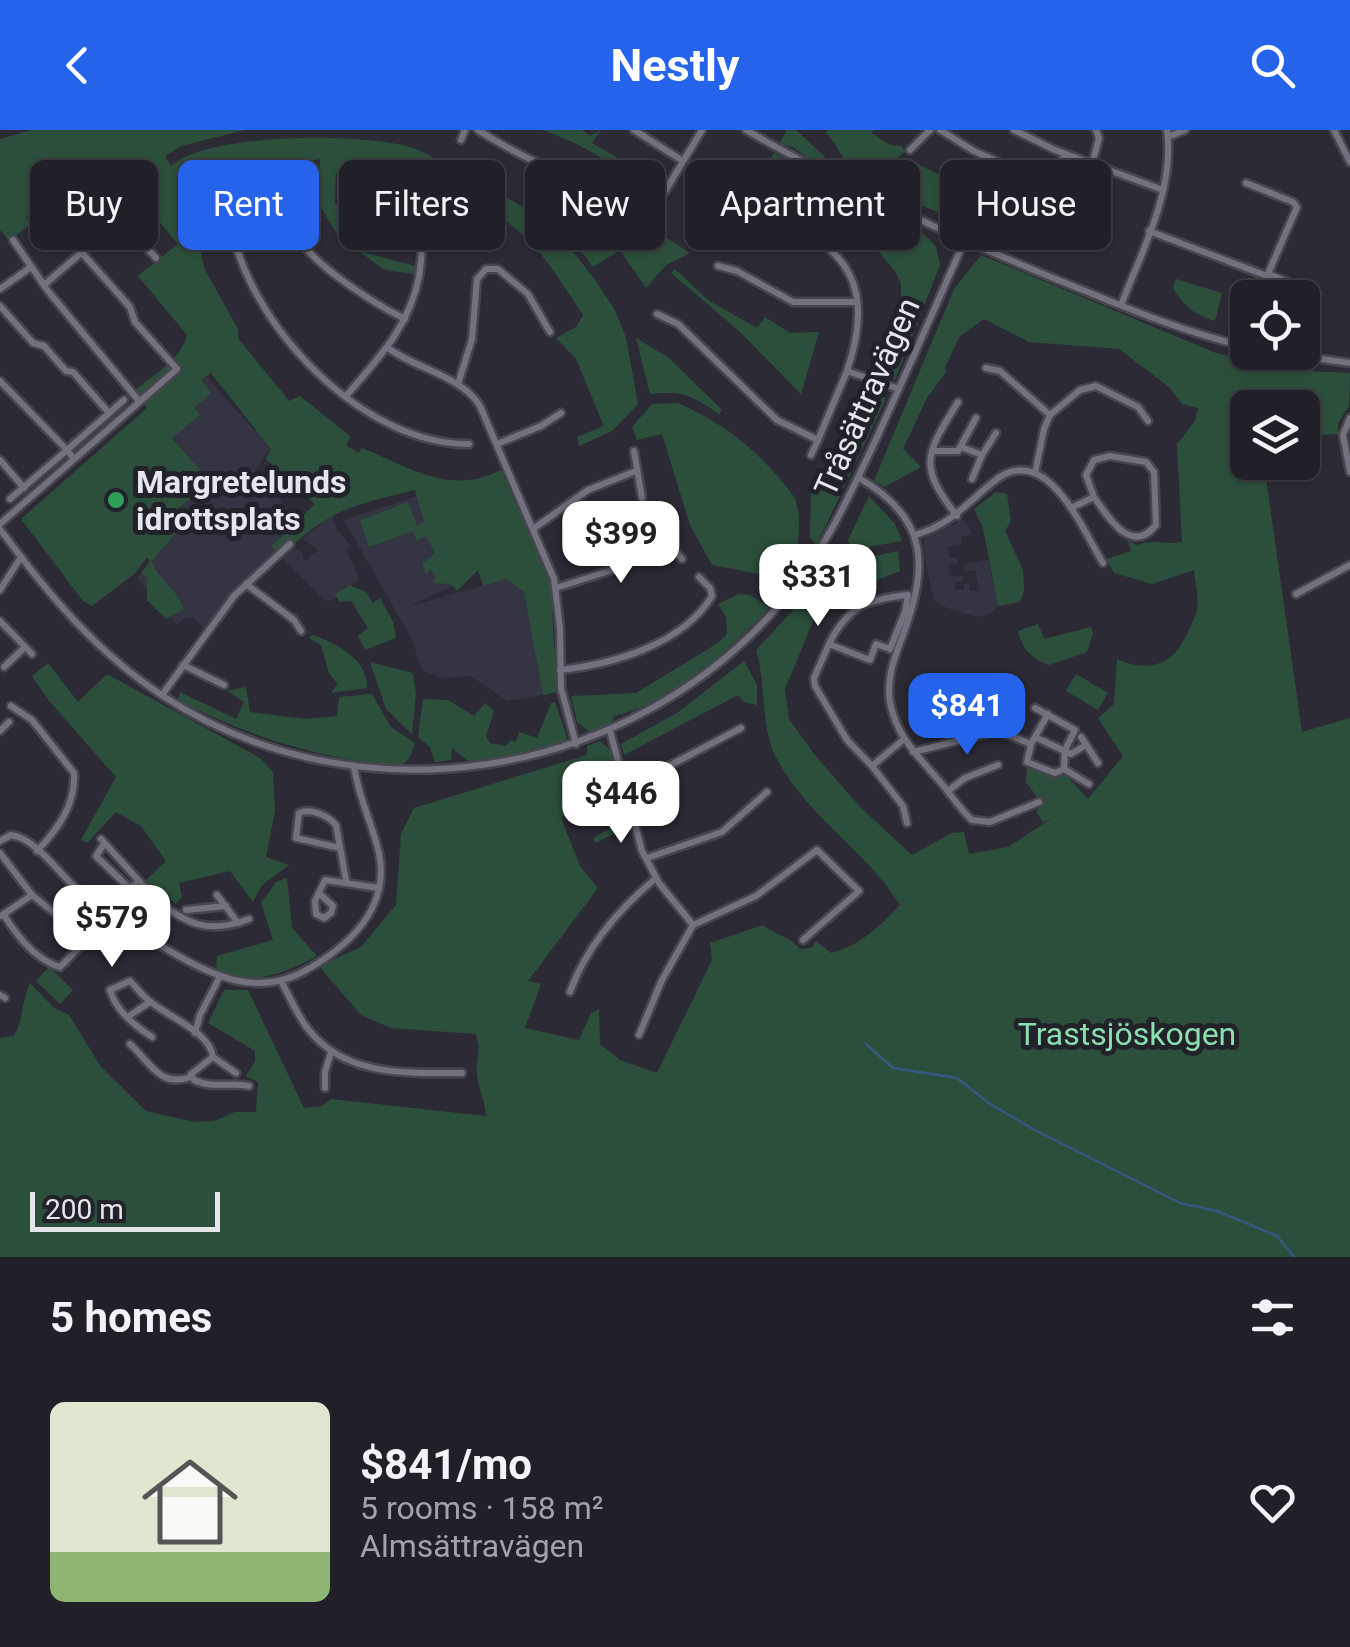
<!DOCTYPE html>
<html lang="en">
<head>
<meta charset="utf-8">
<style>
	body { margin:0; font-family:Roboto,sans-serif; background:#2d2d34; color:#f1f3f6; height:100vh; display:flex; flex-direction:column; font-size:38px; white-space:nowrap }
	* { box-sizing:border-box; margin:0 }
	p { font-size:32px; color:#a2a3a8 }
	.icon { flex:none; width:55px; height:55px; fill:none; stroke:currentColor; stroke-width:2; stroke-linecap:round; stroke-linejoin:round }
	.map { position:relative; height:1127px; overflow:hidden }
	.sheet { display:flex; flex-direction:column; background:#212028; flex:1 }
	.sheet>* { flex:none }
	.banner { position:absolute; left:30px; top:30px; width:1290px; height:90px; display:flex; gap:20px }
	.buttons { position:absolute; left:1230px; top:150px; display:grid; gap:20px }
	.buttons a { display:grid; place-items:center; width:90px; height:90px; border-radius:15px; background:#212028; box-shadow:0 2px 8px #0004,0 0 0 2px #3e3e45; font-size:50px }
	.scale { position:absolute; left:30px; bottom:25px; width:190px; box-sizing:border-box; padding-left:10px; border:5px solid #e7e6ed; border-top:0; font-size:28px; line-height:35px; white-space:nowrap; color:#e7e6ed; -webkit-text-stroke:8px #22222b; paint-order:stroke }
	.price { position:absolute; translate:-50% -85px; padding:0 22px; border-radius:20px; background:#fff; color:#222; font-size:32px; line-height:65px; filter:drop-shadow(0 2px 5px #0008) }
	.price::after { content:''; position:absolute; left:50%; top:60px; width:30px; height:22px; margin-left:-15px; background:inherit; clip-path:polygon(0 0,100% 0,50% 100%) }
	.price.on { background:#2563eb; color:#fff }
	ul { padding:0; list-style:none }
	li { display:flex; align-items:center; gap:30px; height:250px; padding:0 50px }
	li+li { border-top:2px solid #3e3e45 }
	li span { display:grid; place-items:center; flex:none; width:280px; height:200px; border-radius:15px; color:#555 }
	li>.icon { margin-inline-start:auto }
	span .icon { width:120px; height:120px; fill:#fffc; stroke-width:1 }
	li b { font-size:42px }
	h2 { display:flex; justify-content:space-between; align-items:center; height:120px; padding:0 50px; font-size:42px }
	.pill { padding:0 35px; border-radius:15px; background:#212028; box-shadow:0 2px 8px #0004,0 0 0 2px #3e3e45; font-size:35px; line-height:90px }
	.pill.on { background:#2563eb; color:#fff }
	header { display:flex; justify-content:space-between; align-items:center; height:130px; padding:0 50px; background:#2563eb; color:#fff; font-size:45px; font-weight:700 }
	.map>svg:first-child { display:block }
	.built { fill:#343443 }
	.green { fill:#2c4f3b }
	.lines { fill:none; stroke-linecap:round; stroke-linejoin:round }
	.stream { stroke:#355882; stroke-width:2.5 }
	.minor-casing { stroke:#47464f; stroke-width:11 }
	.minor { stroke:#72717d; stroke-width:6 }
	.leisure-dot { fill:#2e9e5b; stroke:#22222b; stroke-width:4 }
	.labels { text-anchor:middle; stroke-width:10; stroke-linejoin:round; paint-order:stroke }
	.street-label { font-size:32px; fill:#e7e6ed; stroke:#22222b }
	.poi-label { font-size:32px; font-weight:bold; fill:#e7e6ed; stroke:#22222b; text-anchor:start }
	.park-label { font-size:32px; fill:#89dfad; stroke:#22222b }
</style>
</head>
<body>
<header><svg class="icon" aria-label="back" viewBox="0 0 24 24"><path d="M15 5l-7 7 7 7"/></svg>Nestly<svg class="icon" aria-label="search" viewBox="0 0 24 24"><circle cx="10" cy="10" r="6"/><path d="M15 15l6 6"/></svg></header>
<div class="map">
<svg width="1350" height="1127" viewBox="0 0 1350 1127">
	<rect width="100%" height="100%" fill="#2c2b35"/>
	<g class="built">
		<polygon points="205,245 255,301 258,300 274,317 266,324 255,341 296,388 301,390 321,370 276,420 237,456 204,499 194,488 185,488 177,495 137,448 174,405 160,395 210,351 144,275"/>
		<polygon points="420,365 466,450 407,477 506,449 525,462 543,565 507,571 471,546 444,548 422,541 412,510 344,390"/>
		<polygon points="332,385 337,400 351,416 346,420 359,449 333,470 326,471 282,428 293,418 302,422 304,431 310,429 309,426 319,420 303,409"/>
		<polygon points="964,389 973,405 961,406 962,414 948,417 949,428 958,428 958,433 949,434 950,446 963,446 963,451 955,452 956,460 964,460 964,454 970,453 970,461 979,461 975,441 965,441 964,435 988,429 998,476 988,485 977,487 947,478 934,470 924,426 924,409"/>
	</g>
	<g class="green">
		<path d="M32,0H245L181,16L165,26L171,36C208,2 369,2 416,19C436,27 457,44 477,55L469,69V104L451,89L423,54L336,44L335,72L349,101L355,104L358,121L415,136L414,144L385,140L339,107L320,76V29L253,41L251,29L187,46L204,138L238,199V208L289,271L300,266L351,307L346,315L358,323L362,318C411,338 450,366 501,340L550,450L557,562L543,565L524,462L506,449L483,456L478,440L457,461L451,454L433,453L436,447L431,439L426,444L422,434L435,423L426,406L417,411L413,401L369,417L360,390L408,372L417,396L424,392L415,360C351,376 328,379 280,428L272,416L315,374L266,329L271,319L211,243L201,250L211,263L194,278L200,285L172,308L210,351L161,394L175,404L151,432C160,450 178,461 184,479L166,489L147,470V448L141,443L150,431L147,428L133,445L92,476L83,471L21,389L147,278L134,261C152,246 182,229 187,205L138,146L178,114L112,36L74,67L62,57L26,86L31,94L9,111L0,100V9Z"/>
		<polygon points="543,0 582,0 590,6 601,0 592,13 663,54 660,60 575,13"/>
		<polygon points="787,0 796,0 825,27 825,36 820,37 793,17 779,14"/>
		<path d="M829,0H874L871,3L890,15L902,16L905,22L869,49C838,34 846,23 825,2Z"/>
		<polygon points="774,23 921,102 936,116 940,135 895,250 886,246 901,195 901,153 895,141 858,98 769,43 753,66 764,73 762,77 746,68"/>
		<polygon points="909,29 994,74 1010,95 1025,105 1018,118 874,54 883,44"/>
		<path d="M483,54L536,85L570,118L593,147L615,180L626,208L638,274L612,301L579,316L577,307L604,296L576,229L556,208L576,197L583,185C555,144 527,91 476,78V68Z"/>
		<polygon points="529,69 564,84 587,106 623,84 631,85 690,123 666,135 646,158 620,120 593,137 576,114"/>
		<path d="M981,125L1216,223L1288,240L1350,243L1349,276L1338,293V304L1303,306L1302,278H1248V332L1270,333L1265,341L1302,602L1350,588V1127H0V908L14,906C24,888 21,873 30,853L54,878L69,885L101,937L146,981L194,992L214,991L235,982H256L258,952L246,946L255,931V921L208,893L224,860H248L304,978L322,976L331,969L486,986C485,970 478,957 477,945C475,930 483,918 475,904L391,898L361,885L319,836L361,817L396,775L401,704L414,678L587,625V616L600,611L611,621L627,697L595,713L593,708L611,698L597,672L561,688L580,736L598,758L528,851L541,854L525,898L579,910L591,883L599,879L600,914L620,930L657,943L712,830L710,813L763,795C776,806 790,806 800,819L811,818L816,811L831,823C862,815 878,797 900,775C866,720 806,686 776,627C761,599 766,552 756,520L835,435L898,421L900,441L834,467L817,482L785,559L789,589L814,624L861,678L912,725L952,703L964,702L969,724L1008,717L1052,688L1043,692L1036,681L1043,675L1026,652L1027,634L1048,644L1063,642L1088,669L1123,626L1098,588L1114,574L1117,529C1150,544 1174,534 1188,502C1190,496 1196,487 1197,480C1199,468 1195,452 1194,440L1152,454L1114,443L1106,429L1131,421L1128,411L1137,415C1152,409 1165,415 1182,412L1177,314L1195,291L1198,278L1182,274L1169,257L1119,219L1029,212L984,189L960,206L945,237L946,242L927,268L903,319L921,337L885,357L874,351L954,159Z"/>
		<polygon points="675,139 708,170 757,198 765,187 790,203 819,202 801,264 739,201 671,143"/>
		<path d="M1176,149L1222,163L1215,191C1195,185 1184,177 1173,158Z"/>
		<path d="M636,208L669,228L722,280L719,284C691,265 683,261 650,264Z"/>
		<polygon points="877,257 884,263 885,271 816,416 810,407 811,359 823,348 837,352"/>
		<path d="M678,273C728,295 762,324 795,368C804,396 799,438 772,452L759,444L712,435L690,395L662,304L637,310L632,297L652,274Z"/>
		<polygon points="996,362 1007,364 1011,391 1005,401 1023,440 1024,461 1020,472 998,476 983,398 974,379"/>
		<polygon points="869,366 895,394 902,411 851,420 848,410"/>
		<polygon points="350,455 366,462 373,473 380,468 393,492 396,508 365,520 358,506 368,498 351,471 340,472 335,465"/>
		<path d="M739,464L750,465L770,477C727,521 676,572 614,586L610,595L591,603L577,592L571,566L636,563L718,513L727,504L726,487L718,474Z"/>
		<path d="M1038,494L1044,509L1091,497L1093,503L1087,522L1049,535C1032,528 1022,520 1018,501Z"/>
		<path d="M313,505C337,514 368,529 367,558L331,563L338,554L329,543L321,515L309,508Z"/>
		<polygon points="744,531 757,555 757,575 744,572 738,565 624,625 621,614 677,583"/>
		<polygon points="370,532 413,543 416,564 412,604 386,579"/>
		<polygon points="48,533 78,572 107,544 260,628 273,642 275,681 266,727 289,735 262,755 253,772 230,741 179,753 182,767 176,774 145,751 166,731 141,696 116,682 87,713 81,710 116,647 50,572 32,546"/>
		<polygon points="1076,544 1108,563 1098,580 1066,561"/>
		<path d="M246,557L250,582L305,589L337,586L339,567L372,564L391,597L415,613C412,622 410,631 400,635C319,630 250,607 178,570L180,562L236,589L244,572L227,561Z"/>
		<polygon points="423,569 448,570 474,586 485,573 494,581 486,606 490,613 506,616 511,610 516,612 519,602 537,608 551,573 555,572 567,607 563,614 509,627 468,631 452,618 451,630 435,632 430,617 418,607"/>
		<path d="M287,748L292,798L317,826C286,843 251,857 216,841L217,826L273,810L261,773L276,752Z"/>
		<polygon points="49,837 73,860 60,874 36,851"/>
	</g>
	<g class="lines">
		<polyline class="stream" points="866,914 893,938 957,948 990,974 1035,1000 1180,1073 1217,1081 1277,1106 1294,1127"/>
		<g class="minor-casing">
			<g id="minor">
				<path d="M478,0C527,32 584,52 636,81"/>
				<polyline points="634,0 683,31"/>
				<path d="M746,0C850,60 957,109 1068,154C1127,178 1185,203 1248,217"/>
				<polyline points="940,0 974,21 1051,56"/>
				<polyline points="1014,0 1055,20 1163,60"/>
				<polyline points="1334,0 1350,32"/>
				<polyline points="1168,7 1185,0"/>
				<polyline points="461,10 465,0"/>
				<polyline points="910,20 930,0"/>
				<polyline points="1092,34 1099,8 1096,0"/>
				<polyline points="95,53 124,86"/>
				<path d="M288,60C290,75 291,93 298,107C315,137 375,174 405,189"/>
				<path d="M228,70C232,179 356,315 469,314"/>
				<polyline points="48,73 87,118"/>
				<path d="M765,86C782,90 794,95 809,104C865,137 866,184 847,241"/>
				<polyline points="649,88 702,0"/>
				<polyline points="120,89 156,128"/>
				<polyline points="1030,98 1065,24"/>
				<polyline points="1149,101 1267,146 1297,77 1293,72 1246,53"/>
				<polyline points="13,110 48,161 139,271"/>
				<polyline points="718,136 737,141 793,172 857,172"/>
				<polyline points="1268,144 1317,164"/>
				<polyline points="44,155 155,59"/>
				<polyline points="0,159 31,137"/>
				<polyline points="1259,168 1267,146"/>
				<path d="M1121,175C1142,121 1175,60 1167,0"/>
				<polyline points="0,176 33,213 44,216 66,241 73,242 109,283"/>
				<polyline points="657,184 678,194 777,290 818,310 847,241 899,259"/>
				<path d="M388,218C416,239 462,246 480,276L554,449L560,498L561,558L576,614"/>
				<polyline points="1272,222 1350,233"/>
				<polyline points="986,238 1000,241 1050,285 1044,299 1035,343"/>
				<polyline points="0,251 67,320 124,270"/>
				<polyline points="458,254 472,209 477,149 486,139 498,139 528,164 550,202"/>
				<path d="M346,266C378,229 409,197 419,147C421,132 424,114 418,101L371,91L353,95"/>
				<polyline points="1050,285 1080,260 1096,256 1138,277 1148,291"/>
				<polyline points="1350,288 1343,305 1350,342"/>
				<polyline points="497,314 541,296 561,283"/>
				<polyline points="961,317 982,325 996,303"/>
				<polyline points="634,321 642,368"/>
				<polyline points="932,321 958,321 976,288"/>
				<polyline points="811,325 818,310"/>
				<polyline points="0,330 24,358"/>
				<path d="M859,348C928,388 929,434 903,505C895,526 886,548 890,572C896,607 920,628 942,654C952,666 960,679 972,690L990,692L1039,672"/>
				<polyline points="972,349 982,325"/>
				<polyline points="10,369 67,320 74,329"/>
				<path d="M1071,378L1094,367C1108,387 1131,426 1156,395L1154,342L1146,332L1110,326L1094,330L1086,345L1094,367"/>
				<polyline points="645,382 682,429"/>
				<path d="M957,386C917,335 926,324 958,272"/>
				<polyline points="0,394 177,239 135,192 130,177 82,123"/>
				<path d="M0,399C47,463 96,522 163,566C358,694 629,650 780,474C824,423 850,365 878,305C907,241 936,176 964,112"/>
				<polyline points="533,399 588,360 636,341"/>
				<path d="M915,405C950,395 966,374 993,352C1046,308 1082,399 1103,433"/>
				<polyline points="246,454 294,490 301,501"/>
				<polyline points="556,458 612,440 663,408"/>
				<polyline points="0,460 21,427"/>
				<polyline points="1296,464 1350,435"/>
				<polyline points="0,491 32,524"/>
				<path d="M829,514C847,477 867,469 908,465L905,482L890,519L876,514L870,530L829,514L814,548L815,556L847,610L872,636"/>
				<polyline points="183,535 224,555"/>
				<polyline points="4,537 25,517"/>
				<path d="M560,540C613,534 682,515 712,466L710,458L699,447"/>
				<polyline points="162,565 234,466 290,414"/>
				<path d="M11,576L32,590L74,643C76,674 58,699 37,721"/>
				<polyline points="1035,578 1075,600 1065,620 1064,639"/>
				<polyline points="1048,584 1031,614 1027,632 1055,643 1064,639 1089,654"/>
				<polyline points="0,601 9,592"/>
				<polyline points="610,601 642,721 659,753 693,795"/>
				<polyline points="1081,607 1098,633"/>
				<polyline points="1037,608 1071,624 1086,615"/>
				<polyline points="903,610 872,636 903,676 907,693"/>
				<polyline points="913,622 998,601 1031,614"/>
				<polyline points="625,655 646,648 741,598"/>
				<polyline points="948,661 965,648 998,635"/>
				<path d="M101,709L149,762L150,767C187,792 204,806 249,789"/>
				<path d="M0,711L11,705C35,708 57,741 75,757C99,780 128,796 156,813C206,842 254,872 310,838C352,813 390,777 379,723C372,693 358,666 354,636"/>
				<polyline points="104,714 96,726 129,758 140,752"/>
				<path d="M340,718L296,708L299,683C311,678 327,685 336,695L346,750"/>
				<polyline points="0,723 32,765 88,810"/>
				<polyline points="647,728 722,702 767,662"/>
				<polyline points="217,765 238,793"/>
				<polyline points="321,765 333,776 331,783 324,788 316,784 315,771 325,750 379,758"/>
				<polyline points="186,780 226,776"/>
				<path d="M4,785C17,806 35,830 60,837L111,786"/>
				<polyline points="1,786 32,765"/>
				<polyline points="125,795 150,767"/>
				<path d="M281,851C290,867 297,885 308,899C345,947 408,943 462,943"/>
				<path d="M570,862C586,817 619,779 656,748"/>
				<polyline points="0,865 5,868"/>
				<polyline points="129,886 150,872"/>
				<polyline points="195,903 200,885 219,848"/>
				<polyline points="639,905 662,850 693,795 756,766 817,720 859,761 803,810"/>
				<path d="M152,907C135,896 115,879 110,860L130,851C136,857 141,864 147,869C165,886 210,901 213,927L236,943"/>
				<path d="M130,914C150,932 159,958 191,947"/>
				<path d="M213,927L191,944L194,950C212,959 231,952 249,956"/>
				<polyline points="325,958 325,942 331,922"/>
			</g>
		</g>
		<use href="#minor" class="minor"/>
	</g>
	<circle class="leisure-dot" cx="116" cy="370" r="10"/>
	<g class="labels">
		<g class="street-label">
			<text transform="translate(867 267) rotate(-66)" y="11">Tråsättravägen</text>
		</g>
		<g class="poi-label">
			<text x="136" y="363">Margretelunds<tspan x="136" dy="37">idrottsplats</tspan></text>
		</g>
		<g class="park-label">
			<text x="1127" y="915">Trastsjöskogen</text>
		</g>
	</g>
</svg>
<div class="buttons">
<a><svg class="icon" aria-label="locate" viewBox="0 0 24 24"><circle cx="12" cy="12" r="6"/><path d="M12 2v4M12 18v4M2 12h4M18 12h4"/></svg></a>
<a><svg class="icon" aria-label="layers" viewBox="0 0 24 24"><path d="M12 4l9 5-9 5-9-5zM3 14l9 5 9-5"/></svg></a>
</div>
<div class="scale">200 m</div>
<b class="price" style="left:621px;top:456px">$399</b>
<b class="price" style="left:818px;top:499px">$331</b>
<b class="price on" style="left:967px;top:628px">$841</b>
<b class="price" style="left:621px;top:716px">$446</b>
<b class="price" style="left:112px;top:840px">$579</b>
<div class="banner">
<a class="pill">Buy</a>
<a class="pill on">Rent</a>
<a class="pill">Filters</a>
<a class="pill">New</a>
<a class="pill">Apartment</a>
<a class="pill">House</a>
</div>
</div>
<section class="sheet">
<h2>5 homes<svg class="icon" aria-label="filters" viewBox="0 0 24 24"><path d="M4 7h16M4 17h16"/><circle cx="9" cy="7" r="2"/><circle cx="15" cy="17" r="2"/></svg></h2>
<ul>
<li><span style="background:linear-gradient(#dfe7d0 75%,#8fb573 0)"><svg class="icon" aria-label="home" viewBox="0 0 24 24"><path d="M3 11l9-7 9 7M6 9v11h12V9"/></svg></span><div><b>$841/mo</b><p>5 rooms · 158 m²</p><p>Almsättravägen</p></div><svg class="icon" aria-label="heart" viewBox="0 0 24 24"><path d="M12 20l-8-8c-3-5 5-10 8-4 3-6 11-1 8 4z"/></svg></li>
</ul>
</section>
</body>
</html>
